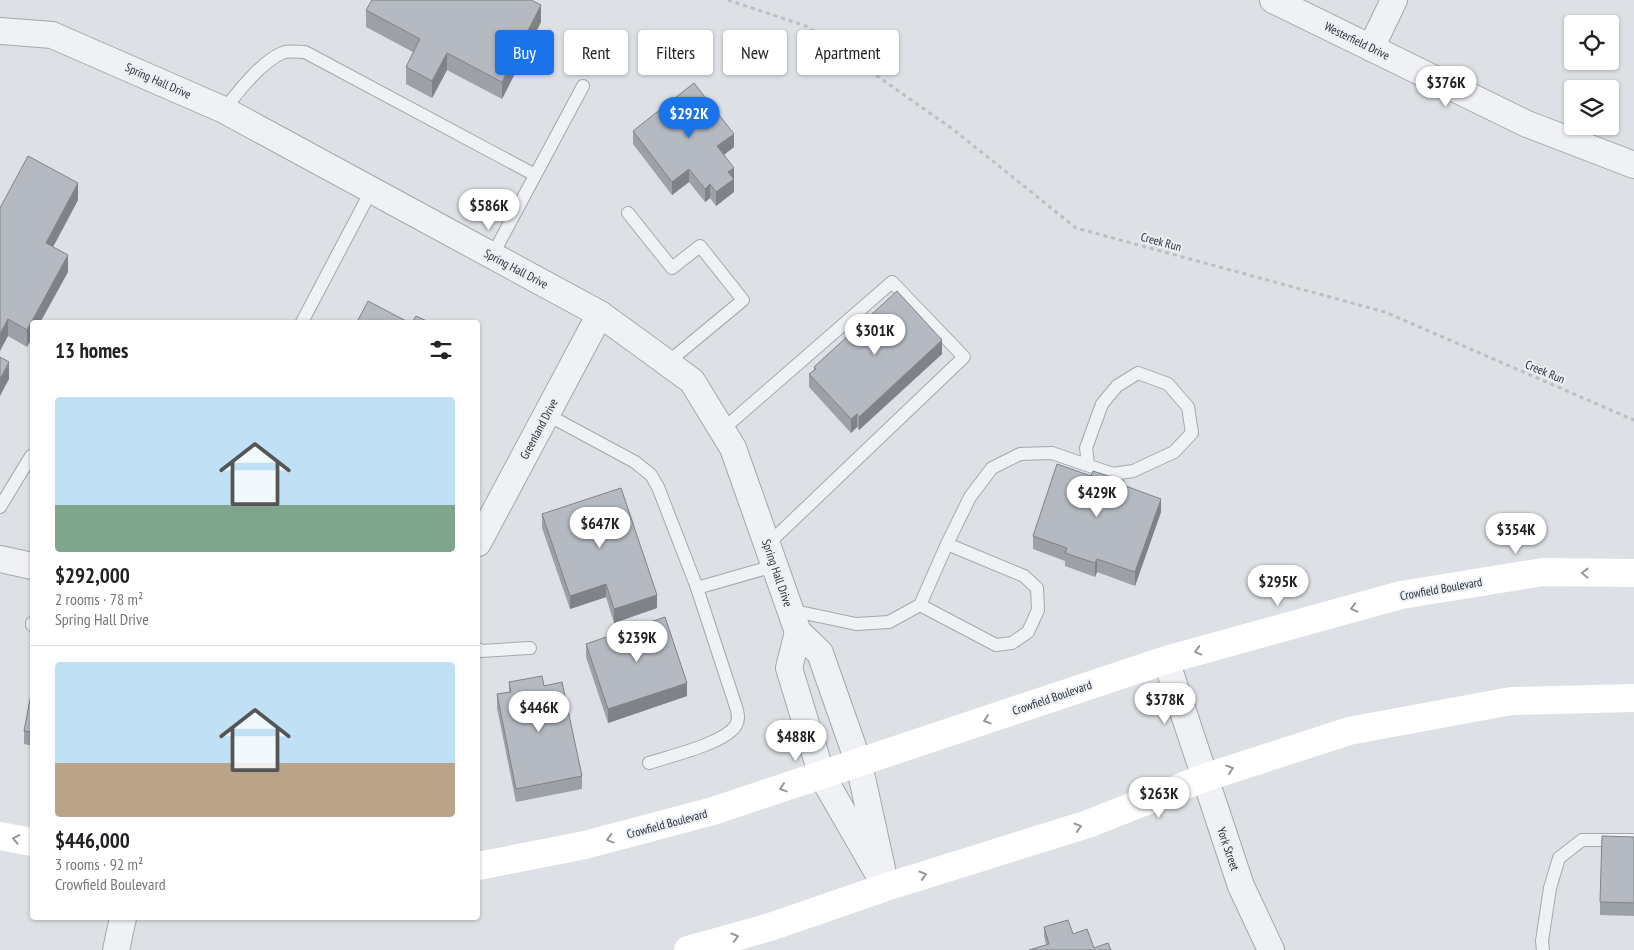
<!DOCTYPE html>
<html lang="en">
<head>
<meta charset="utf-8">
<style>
	body { margin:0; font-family:"PT Sans Narrow",sans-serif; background:#f6f6f6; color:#222; height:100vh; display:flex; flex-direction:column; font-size:19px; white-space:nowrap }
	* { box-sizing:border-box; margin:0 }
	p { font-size:16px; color:#767676 }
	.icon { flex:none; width:28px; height:28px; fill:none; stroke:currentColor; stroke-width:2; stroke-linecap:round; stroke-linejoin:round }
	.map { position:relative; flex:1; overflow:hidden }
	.drawer { position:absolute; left:30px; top:320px; width:450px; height:600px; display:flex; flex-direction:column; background:#fff; border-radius:5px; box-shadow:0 1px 4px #0004 }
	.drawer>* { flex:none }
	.hud { position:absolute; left:495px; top:30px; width:475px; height:45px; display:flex; gap:10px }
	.fabs { position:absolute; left:1564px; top:15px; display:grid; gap:10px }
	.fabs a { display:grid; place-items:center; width:55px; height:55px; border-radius:5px; background:#fff; box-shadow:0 1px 4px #0004; font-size:25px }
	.price { position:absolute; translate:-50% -42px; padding:0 11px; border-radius:18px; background:#fff; color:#222; font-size:16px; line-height:32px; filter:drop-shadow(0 1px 2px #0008) }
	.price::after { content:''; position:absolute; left:50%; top:30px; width:15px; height:11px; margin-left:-8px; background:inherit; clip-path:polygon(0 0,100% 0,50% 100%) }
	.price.selected { background:#1a73e8; color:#fff }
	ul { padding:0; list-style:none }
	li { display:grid; align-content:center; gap:10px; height:265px; padding:0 25px }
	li+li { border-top:1px solid #e0e0e0 }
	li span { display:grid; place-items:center; height:155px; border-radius:5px; color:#555 }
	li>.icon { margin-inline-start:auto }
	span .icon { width:90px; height:90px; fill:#fffc; stroke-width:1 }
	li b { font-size:21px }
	h2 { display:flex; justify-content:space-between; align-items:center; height:60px; padding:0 25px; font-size:21px }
	.pill { padding:0 18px; border-radius:5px; background:#fff; box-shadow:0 1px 4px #0004; font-size:18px; line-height:45px }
	.pill.selected { background:#1a73e8; color:#fff }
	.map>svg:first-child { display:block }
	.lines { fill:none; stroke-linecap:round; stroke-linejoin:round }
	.service-casing { stroke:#a3a8af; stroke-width:14 }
	.minor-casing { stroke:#a3a8af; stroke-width:28 }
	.path { stroke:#bbbfc4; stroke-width:3; stroke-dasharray:4 4; stroke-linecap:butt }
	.service { stroke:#eff1f4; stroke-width:12 }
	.minor { stroke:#eff1f4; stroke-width:26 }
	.secondary { stroke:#fff; stroke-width:28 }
	.wall { fill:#9ca0a7 }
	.shaded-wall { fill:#7f8288 }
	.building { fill:#b5bac2; stroke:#7f8288 }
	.oneway { stroke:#94989d }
	.labels { text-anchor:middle; stroke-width:4; stroke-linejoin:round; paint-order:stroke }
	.street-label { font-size:12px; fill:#28303b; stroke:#ecf0f3 }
</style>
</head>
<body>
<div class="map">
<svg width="1634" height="950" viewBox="0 0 1634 950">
	<rect width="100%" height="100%" fill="#dde1e5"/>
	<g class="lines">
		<g class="service-casing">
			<g id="service">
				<path d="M224,110C238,92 260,63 282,53C288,50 299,52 305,52L535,175"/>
				<polyline points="628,213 672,268 700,246 743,300 667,363"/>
				<polyline points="492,256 583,86"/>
				<polyline points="302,322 371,191"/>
				<path d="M546,414L635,462L651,475L658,487L696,585L737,710C738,715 739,720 736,725C726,743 670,756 649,763"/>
				<polyline points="722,430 892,282 964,357 767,545"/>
				<polyline points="0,507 31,456 32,457"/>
				<polyline points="697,588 774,566"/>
				<polyline points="920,605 996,645 1012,643 1028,632 1038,610 1037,588 1024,576 947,544"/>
				<polyline points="790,610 856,624 889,622 920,605 947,544 970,497 992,468 1020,454 1052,453 1113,474 1133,471 1174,452 1192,433 1188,407 1168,384 1138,373 1117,386 1102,404 1086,448 1088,464"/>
				<polyline points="32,623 32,625"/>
				<polyline points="478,649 481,651 530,648"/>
				<polyline points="1543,950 1542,941 1550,888 1559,858 1582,840 1634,840"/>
			</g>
		</g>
		<g class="minor-casing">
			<g id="minor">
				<polyline points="1273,0 1527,124 1634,165"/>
				<polyline points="0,31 52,35 224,110 600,314 692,381 733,448 798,632"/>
				<polyline points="1371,48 1394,0"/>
				<polyline points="478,543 600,314"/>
				<polyline points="0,559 32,566"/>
				<polygon points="798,632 820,653 859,764 886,887 822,776 789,668"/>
				<polyline points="1166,660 1241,886 1271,950"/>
				<polyline points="116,950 123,918"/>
			</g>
		</g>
		<polyline class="path" points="728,0 806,26 954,130 1076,228 1385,312 1634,420"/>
		<use href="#service" class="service"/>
		<use href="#minor" class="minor"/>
		<g class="secondary">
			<polyline points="0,836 32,842"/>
			<polyline points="478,866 585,845 713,811 1166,660 1401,595 1543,572 1634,573"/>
			<polyline points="688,950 770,927 886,887 1088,824 1204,778 1349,731 1511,701 1634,698"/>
		</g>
	</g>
	<g class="wall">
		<polygon points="366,10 541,22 502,99 447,70 432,98 406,84 406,67 413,52 366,27"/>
		<polygon points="633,131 734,147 724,155 734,168 734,192 716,206 710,198 705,202 689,182 672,195 633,144"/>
		<polygon points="78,200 53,247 68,272 27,347 8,336 0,208"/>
		<polygon points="942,354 859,430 857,427 851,433 809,387 809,374 814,370 814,367"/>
		<polygon points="1091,476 1124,486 1161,512 1135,586 1097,572 1095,577 1065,566 1065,561 1033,549 1033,536"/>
		<polygon points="542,514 657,608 614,623 606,597 570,609 542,528"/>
		<polygon points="586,644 687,696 608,723 586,657"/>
		<polygon points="509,682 544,686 582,776 582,789 516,802 497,708 497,694 509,692"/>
		<polygon points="32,689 32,746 24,744 24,731"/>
		<polygon points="1634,837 1634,916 1600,915 1600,902"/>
		<polygon points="1044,927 1073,934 1094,948 1046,944 1044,936"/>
	</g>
	<g class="shaded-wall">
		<polygon points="541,5 541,22 502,99 502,82"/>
		<polygon points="447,53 447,70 432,98 432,81"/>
		<polygon points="734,134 734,147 717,160 717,146"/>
		<polygon points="734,168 734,192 716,206 716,192 728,172"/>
		<polygon points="689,169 689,182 672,195 672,182"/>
		<polygon points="78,183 78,200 46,260 46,243"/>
		<polygon points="710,184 710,198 705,202 705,189"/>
		<polygon points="68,255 68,272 40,322 32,322 32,337 27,347 27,330"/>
		<polygon points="8,319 8,336 0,351 0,334"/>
		<polygon points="942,340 942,354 859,430 859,417"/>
		<polygon points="9,362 9,379 0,396 0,379"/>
		<polygon points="857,414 857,427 851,433 851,419"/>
		<polygon points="1161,499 1161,512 1135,586 1135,572"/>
		<polygon points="1097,559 1097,572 1095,577 1095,563"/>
		<polygon points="606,584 606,597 570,609 570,596"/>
		<polygon points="657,595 657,608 614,623 614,609"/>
		<polygon points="687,683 687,696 608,723 608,709"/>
	</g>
	<g class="building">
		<polygon points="372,0 531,0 541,5 502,82 447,53 432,81 406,67 420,39 366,10"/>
		<polygon points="694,83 734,134 717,146 734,168 728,172 734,179 716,192 710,184 705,189 689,169 672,182 633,131"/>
		<polygon points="28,156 78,183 46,243 68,255 27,330 8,319 0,334 0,208"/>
		<polygon points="897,291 942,340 859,417 857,414 851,419 809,374 816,369 814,367"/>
		<polygon points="368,301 408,322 357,322"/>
		<polygon points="416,316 429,322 412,322"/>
		<polygon points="0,357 9,362 0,379"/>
		<polygon points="1057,464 1091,476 1093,471 1124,481 1123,485 1161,499 1135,572 1097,559 1095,563 1065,553 1067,548 1033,536"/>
		<polygon points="621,488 657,595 614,609 606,584 570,596 542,514"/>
		<polygon points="665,617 687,683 608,709 586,644"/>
		<polygon points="542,676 544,686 562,682 582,776 516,789 497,694 511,692 509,682"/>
		<polygon points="32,689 32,732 24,731"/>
		<polygon points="1602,836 1634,837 1634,903 1600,902"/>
		<polygon points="1068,920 1073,934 1087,929 1094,948 1108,943 1111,950 1029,950 1049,944 1044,927"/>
	</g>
	<defs><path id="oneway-chevron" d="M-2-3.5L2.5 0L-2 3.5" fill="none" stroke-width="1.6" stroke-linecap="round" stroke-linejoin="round" transform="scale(1.25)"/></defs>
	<g class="oneway">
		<use href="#oneway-chevron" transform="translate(1585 573) rotate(-179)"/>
		<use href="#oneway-chevron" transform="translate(1354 608) rotate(165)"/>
		<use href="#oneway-chevron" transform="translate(1198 651) rotate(165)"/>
		<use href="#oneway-chevron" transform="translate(987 720) rotate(161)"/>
		<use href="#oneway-chevron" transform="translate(1230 769) rotate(-18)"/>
		<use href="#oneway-chevron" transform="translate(783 788) rotate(162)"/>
		<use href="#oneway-chevron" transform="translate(1078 827) rotate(-17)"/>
		<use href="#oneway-chevron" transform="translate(16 839) rotate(-169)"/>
		<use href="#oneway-chevron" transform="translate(610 839) rotate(165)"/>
		<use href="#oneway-chevron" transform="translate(923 875) rotate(-17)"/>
		<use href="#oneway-chevron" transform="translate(735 937) rotate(-16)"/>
	</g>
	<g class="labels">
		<g class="street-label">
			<text transform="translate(1357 41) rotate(26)" y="4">Westerfield Drive</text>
			<text transform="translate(158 81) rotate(24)" y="4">Spring Hall Drive</text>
			<text transform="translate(1161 242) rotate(15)" y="4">Creek Run</text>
			<text transform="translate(516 269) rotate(28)" y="4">Spring Hall Drive</text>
			<text transform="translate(1545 372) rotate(23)" y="4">Creek Run</text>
			<text transform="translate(539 429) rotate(-62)" y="4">Greenland Drive</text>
			<text transform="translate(777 573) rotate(71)" y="4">Spring Hall Drive</text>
			<text transform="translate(1441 589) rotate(-10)" y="4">Crowfield Boulevard</text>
			<text transform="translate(1052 698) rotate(-19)" y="4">Crowfield Boulevard</text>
			<text transform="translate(667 824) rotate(-15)" y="4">Crowfield Boulevard</text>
			<text transform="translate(1228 849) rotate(71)" y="4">York Street</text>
		</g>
	</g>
</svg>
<div class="fabs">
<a><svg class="icon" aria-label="locate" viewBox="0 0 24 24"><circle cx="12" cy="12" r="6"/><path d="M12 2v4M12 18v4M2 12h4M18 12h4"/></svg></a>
<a><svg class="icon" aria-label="layers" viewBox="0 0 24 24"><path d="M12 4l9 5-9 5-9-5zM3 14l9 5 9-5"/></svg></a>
</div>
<b class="price" style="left:1446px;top:108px">$376K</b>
<b class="price selected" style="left:689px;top:139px">$292K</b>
<b class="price" style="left:489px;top:231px">$586K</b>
<b class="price" style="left:875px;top:356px">$301K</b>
<b class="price" style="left:1097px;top:518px">$429K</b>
<b class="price" style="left:600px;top:549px">$647K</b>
<b class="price" style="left:1516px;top:555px">$354K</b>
<b class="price" style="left:1278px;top:607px">$295K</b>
<b class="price" style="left:637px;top:663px">$239K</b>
<b class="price" style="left:1165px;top:725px">$378K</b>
<b class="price" style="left:539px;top:733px">$446K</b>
<b class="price" style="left:796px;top:762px">$488K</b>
<b class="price" style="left:1159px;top:819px">$263K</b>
<div class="hud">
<a class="pill selected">Buy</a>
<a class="pill">Rent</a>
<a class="pill">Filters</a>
<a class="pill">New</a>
<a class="pill">Apartment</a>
</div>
<section class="drawer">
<h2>13 homes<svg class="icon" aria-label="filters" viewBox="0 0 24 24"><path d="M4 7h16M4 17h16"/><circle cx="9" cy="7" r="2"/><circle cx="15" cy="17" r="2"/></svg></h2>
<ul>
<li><span style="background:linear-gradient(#bfe0f5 70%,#7fa58c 0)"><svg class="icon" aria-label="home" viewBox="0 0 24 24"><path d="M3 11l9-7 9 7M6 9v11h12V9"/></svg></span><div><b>$292,000</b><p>2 rooms · 78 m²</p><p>Spring Hall Drive</p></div></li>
<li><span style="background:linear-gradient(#bfe0f5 65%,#b9a48a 0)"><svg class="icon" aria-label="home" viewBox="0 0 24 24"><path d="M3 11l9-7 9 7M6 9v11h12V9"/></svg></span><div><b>$446,000</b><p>3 rooms · 92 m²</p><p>Crowfield Boulevard</p></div></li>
</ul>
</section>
</div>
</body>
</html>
